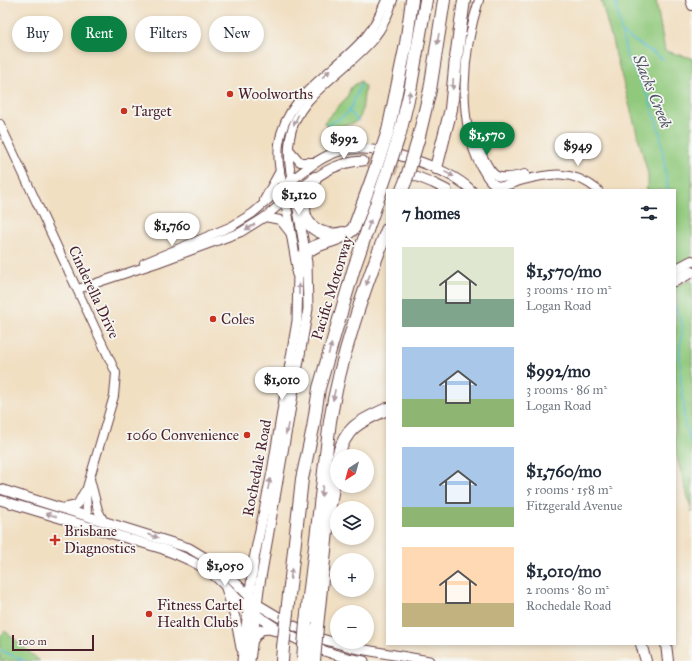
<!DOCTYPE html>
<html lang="en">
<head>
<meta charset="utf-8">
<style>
	body { margin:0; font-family:"IM FELL Great Primer",serif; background:#f2f2f3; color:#1f2937; height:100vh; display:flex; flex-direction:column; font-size:15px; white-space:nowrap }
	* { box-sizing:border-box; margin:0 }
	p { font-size:13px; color:#747a83 }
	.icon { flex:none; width:22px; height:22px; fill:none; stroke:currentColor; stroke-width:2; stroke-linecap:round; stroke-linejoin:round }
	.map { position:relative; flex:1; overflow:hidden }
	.sheet { position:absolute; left:386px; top:189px; width:290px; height:456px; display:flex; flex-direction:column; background:#fff; border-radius:0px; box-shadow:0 2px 6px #0003 }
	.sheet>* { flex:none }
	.top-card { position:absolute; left:12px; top:16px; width:314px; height:36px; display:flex; gap:8px }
	.needle { width:26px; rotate:216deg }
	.buttons { position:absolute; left:330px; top:449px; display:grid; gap:8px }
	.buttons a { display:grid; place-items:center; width:44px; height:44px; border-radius:50%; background:#fff; box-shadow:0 2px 6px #0003; font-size:20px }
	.scale { position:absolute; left:12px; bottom:10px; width:82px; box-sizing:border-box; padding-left:4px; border:2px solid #4a1f2b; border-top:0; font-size:11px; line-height:14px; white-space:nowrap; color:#4a1f2b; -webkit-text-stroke:3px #f6f6f2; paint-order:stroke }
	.price { position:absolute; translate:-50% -34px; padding:0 9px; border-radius:14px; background:#fff; color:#222; font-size:13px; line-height:26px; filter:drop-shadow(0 1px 2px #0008) }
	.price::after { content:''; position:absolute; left:50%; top:24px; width:12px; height:9px; margin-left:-6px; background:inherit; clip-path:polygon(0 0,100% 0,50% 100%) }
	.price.current { background:#0b8043; color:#fff }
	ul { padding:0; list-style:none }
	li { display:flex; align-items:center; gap:12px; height:100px; padding:0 16px }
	li span { display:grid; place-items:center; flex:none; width:112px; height:80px; border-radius:0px; color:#555 }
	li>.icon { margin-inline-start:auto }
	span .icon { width:48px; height:48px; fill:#fffc; stroke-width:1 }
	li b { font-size:17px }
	h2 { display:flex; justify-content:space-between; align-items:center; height:48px; padding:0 16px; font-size:17px }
	.tag { padding:0 14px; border-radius:18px; background:#fff; box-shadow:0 2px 6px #0003; font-size:14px; line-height:36px }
	.tag.current { background:#0b8043; color:#fff }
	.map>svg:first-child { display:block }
	.green { fill:#90c97c; stroke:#6d7454 }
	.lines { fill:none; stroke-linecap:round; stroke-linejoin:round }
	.stream { stroke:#56bbd4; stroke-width:1.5 }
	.secondary-tunnel { stroke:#d0b9a4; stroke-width:9; stroke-dasharray:9 4.5; stroke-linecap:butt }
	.tertiary-casing { stroke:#633c42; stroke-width:10 }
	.secondary-casing { stroke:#633c42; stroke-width:11 }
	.primary-casing { stroke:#633c42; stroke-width:12 }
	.motorway-casing { stroke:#633c42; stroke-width:14 }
	.tertiary { stroke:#fff; stroke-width:8 }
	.secondary { stroke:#fff; stroke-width:9 }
	.primary { stroke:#fff; stroke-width:10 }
	.motorway { stroke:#fff; stroke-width:12 }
	.motorway-bridge-casing { stroke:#633c42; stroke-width:14; stroke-linecap:butt }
	.motorway-bridge { stroke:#fff; stroke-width:12 }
	.oneway { fill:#ae9aa0 }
	.poi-dot { fill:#c8321e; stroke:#f6f6f2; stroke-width:1.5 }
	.labels { text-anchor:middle; stroke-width:3.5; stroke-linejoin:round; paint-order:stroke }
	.poi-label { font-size:15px; fill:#4a1f2b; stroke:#f6f6f2; text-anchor:start }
	.street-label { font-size:15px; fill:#4a1f2b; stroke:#f6f6f2 }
	.water-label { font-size:16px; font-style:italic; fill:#4e5666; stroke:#f6f6f2 }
</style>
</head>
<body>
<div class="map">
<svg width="692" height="661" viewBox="0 0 692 661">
	<rect width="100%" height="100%" fill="#f6f6f2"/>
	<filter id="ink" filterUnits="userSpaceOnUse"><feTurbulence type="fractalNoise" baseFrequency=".025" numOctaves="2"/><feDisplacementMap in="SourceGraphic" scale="8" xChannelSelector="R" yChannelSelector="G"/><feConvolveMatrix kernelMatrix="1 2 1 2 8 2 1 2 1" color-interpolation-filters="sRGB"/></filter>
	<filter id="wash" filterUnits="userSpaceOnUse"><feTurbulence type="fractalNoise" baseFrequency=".012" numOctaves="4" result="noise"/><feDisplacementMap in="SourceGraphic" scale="16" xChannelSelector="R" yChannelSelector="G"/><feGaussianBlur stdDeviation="0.9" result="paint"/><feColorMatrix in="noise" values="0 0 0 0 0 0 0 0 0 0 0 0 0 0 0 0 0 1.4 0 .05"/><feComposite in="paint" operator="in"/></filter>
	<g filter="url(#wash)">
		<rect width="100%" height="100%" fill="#f1dfc2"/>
		<g class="green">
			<polygon points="601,0 656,0 665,51 692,58 692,257 675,265 675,190 646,190 648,183 648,174"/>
			<path d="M361,81L365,87C360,124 366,121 329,129L324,122L347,97L351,87Z"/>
			<polygon points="691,280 692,281 692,512 675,451 675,286"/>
			<polygon points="5,631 40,661 0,661 0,636"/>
		</g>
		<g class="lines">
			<g class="stream">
				<polyline points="615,0 627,57 648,97 660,132 668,190"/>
				<polyline points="622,33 663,59"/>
				<polyline points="350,112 358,121"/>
				<path d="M327,125C359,110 347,109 362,83"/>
				<polyline points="675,305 683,326 680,349 681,384 684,404 684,421 692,447"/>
				<polyline points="0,650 25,661"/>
			</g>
		</g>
	</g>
	<g filter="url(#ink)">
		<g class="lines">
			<polyline class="secondary-tunnel" points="363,161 408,173"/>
			<g class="tertiary-casing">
				<g id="tertiary">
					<path d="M479,0C463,50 456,120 481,167C486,175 490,185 500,186C506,187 514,183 520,181C550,173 572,169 598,190"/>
					<polyline points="690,0 692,6"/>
					<polyline points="0,124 116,373 114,396 86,491 87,515"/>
					<polyline points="289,149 300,162 317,162"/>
					<path d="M479,150C494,177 493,182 525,174"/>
					<polyline points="264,200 280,171"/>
					<polyline points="265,217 280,220 291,234"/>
					<path d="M144,263L232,226L253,213L283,187C280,173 277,159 279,144C285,94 338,71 367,35C376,24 381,12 386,0"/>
					<path d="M78,289L157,263L241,232L265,217L295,192C290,175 287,156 290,138C296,95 349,70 374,38C383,27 389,14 393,0"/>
					<polyline points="90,479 98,510 103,520"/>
					<polyline points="63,508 77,505 84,492"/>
				</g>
			</g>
			<g class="secondary-casing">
				<g id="secondary">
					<polyline points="408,173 433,183 447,190"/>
					<polyline points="0,489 189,548 219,566 257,604 292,625 322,639 354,648 429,661"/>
					<path d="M0,500L163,549C181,556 201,564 216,577C228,587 236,600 249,609C284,636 320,654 364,661"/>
					<path d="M219,564C232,569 246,575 254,559"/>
					<polyline points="226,588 236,621 241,648"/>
					<polyline points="253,640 261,630 268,629 276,631"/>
					<path d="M242,661L254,559L272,472L297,321L298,273L283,187C301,174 318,157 340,151C371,141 449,167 471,190"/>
					<path d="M250,661L259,589L308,309L307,263L295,192C319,176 333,162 363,161"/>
				</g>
			</g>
			<g class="primary-casing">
				<g id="primary">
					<polyline points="675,270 692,261"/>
					<polyline points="675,281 692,272"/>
					<polyline points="641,644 646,661"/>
					<polyline points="666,644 668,661"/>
				</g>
			</g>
			<g class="motorway-casing">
				<g id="motorway">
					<polyline points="388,131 406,44 412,0"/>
					<polyline points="400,133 410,91 426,0"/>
					<polyline points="418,140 430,90 444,0"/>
					<polyline points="436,168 451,109 456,58 464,0"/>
					<path d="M315,178C313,188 305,196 304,207C303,228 325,238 343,233"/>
					<polyline points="402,190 406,180"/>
					<path d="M298,273C301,267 300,259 304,255C315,241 340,243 354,228L375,170"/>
					<path d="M338,456C346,426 361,421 387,409"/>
					<polyline points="287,613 302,479 313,428 319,388 354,268 387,173"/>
					<path d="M306,622L330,421C341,355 363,292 387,230"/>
					<polyline points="317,627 329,512 337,462"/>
					<polyline points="282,661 283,647"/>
				</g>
			</g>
			<use href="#tertiary" class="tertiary"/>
			<use href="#secondary" class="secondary"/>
			<use href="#primary" class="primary"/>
			<use href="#motorway" class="motorway"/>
			<g class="motorway-bridge-casing">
				<g id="motorway-bridge">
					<polyline points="375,170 388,131"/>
					<polyline points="387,173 400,133"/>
					<polyline points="406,180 418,140"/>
					<polyline points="283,647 287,613"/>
					<polyline points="303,659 306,622"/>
					<polyline points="314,661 317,627"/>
				</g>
			</g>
			<use href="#motorway-bridge" class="motorway-bridge"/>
		</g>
		<defs><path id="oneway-solid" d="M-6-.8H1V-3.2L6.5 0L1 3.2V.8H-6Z"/></defs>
		<g class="oneway">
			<use href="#oneway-solid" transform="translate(438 39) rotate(99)"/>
			<use href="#oneway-solid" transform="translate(326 74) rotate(-43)"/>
			<use href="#oneway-solid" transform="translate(453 84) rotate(93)"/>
			<use href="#oneway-solid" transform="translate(409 96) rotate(-77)"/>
			<use href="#oneway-solid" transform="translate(296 120) rotate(115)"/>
			<use href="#oneway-solid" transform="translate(449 174) rotate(28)"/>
			<use href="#oneway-solid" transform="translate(369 225) rotate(-70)"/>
			<use href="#oneway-solid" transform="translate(250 227) rotate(150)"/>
			<use href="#oneway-solid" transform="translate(368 280) rotate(109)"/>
			<use href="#oneway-solid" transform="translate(299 289) rotate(-90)"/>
			<use href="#oneway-solid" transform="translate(330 349) rotate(-74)"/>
			<use href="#oneway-solid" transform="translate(334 395) rotate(101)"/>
			<use href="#oneway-solid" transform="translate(287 429) rotate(101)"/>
			<use href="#oneway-solid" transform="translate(269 484) rotate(-77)"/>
			<use href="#oneway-solid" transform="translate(322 491) rotate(97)"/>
			<use href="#oneway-solid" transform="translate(51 515) rotate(-163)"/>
			<use href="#oneway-solid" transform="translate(153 536) rotate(18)"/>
			<use href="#oneway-solid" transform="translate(291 574) rotate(-84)"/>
		</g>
	</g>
	<g class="poi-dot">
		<circle cx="230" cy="94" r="4"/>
		<circle cx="124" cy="111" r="4"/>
		<circle cx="213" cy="319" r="4"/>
		<circle cx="247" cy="435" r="4"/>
		<path d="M53 534h4v4h4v4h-4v4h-4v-4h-4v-4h4z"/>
		<circle cx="149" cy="614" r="4"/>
	</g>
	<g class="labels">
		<g class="poi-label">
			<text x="238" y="99">Woolworths</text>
			<text x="132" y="116">Target</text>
			<text x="221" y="324">Coles</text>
			<text x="239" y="440" text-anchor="end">1060 Convenience</text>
			<text x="64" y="536">Brisbane<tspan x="64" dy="17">Diagnostics</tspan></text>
			<text x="157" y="610">Fitness Cartel<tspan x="157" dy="17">Health Clubs</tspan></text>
		</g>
		<g class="street-label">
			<text transform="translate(332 288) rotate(-73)" y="5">Pacific Motorway</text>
			<text transform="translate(94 292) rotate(65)" y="5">Cinderella Drive</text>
			<text transform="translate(257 468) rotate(-79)" y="5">Rochedale Road</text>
		</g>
		<g class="water-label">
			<text transform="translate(653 91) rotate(68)" y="6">Slacks Creek</text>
		</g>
	</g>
</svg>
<div class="buttons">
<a><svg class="needle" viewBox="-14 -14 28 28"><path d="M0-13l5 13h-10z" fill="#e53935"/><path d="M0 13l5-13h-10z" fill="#747a83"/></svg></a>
<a><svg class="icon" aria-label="layers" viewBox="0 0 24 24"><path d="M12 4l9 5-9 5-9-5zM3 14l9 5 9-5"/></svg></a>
<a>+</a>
<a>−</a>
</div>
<div class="scale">100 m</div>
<b class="price current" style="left:487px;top:156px">$1,570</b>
<b class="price" style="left:344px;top:160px">$992</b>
<b class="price" style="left:578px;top:167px">$949</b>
<b class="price" style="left:299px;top:216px">$1,120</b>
<b class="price" style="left:172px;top:247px">$1,760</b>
<b class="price" style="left:282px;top:401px">$1,010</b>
<b class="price" style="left:225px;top:587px">$1,050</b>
<div class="top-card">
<a class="tag">Buy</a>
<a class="tag current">Rent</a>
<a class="tag">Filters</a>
<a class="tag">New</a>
</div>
<section class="sheet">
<h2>7 homes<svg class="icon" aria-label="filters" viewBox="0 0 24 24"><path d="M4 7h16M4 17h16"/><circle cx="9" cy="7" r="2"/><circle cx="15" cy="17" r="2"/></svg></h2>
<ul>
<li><span style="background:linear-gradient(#dfe7d0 65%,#7fa58c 0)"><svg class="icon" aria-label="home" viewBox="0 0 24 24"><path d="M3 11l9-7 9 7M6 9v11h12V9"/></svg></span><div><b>$1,570/mo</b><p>3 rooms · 110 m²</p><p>Logan Road</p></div></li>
<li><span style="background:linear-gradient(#a9c7e8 65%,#8fb573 0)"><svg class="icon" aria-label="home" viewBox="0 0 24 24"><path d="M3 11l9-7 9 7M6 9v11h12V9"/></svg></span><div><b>$992/mo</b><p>3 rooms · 86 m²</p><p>Logan Road</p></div></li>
<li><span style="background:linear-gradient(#a9c7e8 75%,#8fb573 0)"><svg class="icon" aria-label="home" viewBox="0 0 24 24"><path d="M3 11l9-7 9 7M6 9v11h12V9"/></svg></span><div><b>$1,760/mo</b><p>5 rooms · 158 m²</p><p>Fitzgerald Avenue</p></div></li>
<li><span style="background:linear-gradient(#ffd9b3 70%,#c2b280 0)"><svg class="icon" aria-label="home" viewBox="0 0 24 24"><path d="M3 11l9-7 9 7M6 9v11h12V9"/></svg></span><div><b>$1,010/mo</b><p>2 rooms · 80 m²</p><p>Rochedale Road</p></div></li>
</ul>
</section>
</div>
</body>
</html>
